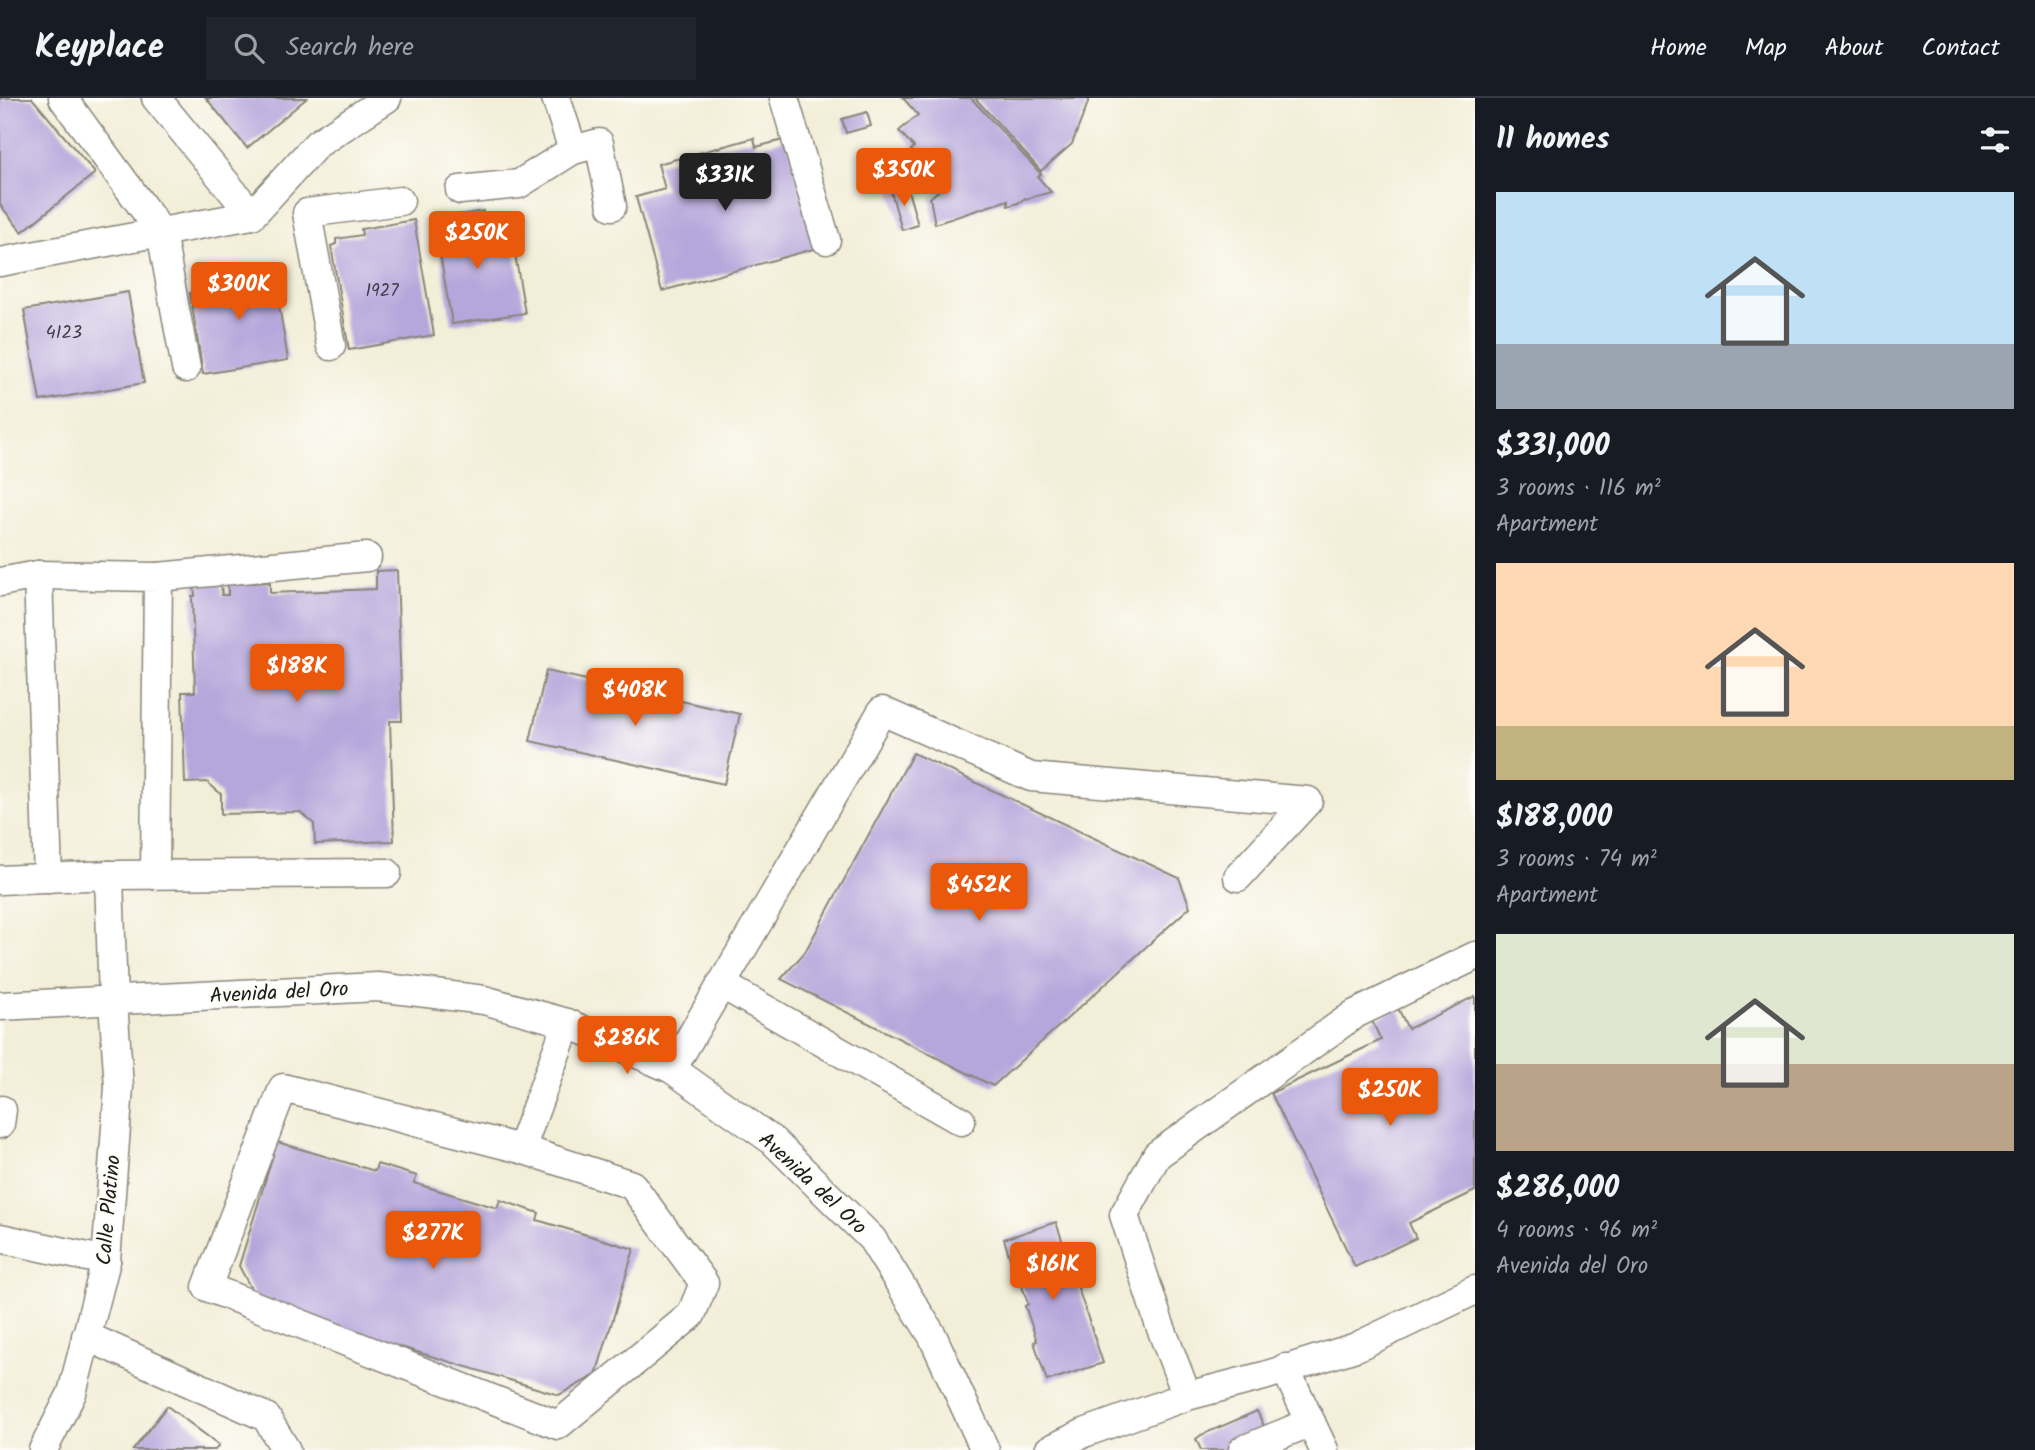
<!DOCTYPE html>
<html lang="en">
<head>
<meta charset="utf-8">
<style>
	body { margin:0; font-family:Kalam,sans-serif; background:#20242c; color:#f1f3f6; height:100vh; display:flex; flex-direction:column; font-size:26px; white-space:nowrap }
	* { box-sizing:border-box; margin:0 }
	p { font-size:23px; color:#9ea1a6 }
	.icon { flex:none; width:38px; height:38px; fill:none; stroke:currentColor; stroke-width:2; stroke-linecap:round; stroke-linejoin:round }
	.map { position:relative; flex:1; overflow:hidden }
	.panel { display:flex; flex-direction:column; background:#171b24; width:560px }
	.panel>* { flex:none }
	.price { position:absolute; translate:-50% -60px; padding:0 16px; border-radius:7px; background:#ea580c; color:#fff; font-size:23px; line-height:46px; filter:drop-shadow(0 2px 4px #0008) }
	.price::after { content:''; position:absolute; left:50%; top:42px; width:21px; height:16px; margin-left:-10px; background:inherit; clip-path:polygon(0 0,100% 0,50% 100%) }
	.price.on { background:#222; color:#fff }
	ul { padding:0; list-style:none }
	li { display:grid; align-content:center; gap:14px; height:371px; padding:0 21px }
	li span { display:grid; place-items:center; height:217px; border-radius:0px; color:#555 }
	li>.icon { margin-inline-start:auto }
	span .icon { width:126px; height:126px; fill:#fffc; stroke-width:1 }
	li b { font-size:30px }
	h2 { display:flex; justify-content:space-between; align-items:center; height:84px; padding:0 21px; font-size:30px }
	header { display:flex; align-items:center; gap:42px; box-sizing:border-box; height:98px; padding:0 35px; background:#171b24; border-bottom:2px solid #363941 }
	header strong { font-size:33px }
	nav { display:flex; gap:38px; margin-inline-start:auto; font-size:24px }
	.search { width:490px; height:63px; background:#20242c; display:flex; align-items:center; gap:18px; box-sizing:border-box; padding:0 24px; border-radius:0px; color:#9ea1a6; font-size:26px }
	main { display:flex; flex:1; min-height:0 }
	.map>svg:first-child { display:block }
	.building { fill:#b6a6db }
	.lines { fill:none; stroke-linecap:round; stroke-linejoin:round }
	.minor-casing { stroke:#88857a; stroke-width:31 }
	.minor { stroke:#fff; stroke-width:28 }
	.labels { text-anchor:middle; stroke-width:5; stroke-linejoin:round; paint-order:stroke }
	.number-label { font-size:18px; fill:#423e4c }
	.street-label { font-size:21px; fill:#1c1c1c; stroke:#fdfcf7 }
</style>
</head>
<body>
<header>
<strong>Keyplace</strong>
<div class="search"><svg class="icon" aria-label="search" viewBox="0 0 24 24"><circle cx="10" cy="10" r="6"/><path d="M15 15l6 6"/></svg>Search here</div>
<nav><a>Home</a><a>Map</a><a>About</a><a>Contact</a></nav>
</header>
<main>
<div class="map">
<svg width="1475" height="1352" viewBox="0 0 1475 1352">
	<rect width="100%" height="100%" fill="#fdfcf7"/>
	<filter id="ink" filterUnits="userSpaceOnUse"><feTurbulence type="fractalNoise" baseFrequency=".0143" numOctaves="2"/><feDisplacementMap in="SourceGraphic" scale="14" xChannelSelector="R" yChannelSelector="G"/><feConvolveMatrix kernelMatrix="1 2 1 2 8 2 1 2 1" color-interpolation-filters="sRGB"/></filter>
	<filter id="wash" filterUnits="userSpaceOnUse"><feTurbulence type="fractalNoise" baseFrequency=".00686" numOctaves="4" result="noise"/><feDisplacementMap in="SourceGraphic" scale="28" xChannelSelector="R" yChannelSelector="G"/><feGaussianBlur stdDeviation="1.57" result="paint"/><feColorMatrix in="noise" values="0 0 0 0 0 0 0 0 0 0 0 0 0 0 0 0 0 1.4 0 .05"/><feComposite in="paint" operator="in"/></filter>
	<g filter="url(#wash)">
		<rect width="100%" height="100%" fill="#f3eed8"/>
		<g id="blocks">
			<g class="building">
				<polygon points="0,0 32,0 95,75 22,134 0,107"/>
				<polygon points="206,0 307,0 247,50"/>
				<polygon points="903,0 971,0 1041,76 1038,79 1051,94 1026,101 1025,100 1018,105 1008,108 1008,102 935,126 930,100 943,89 911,52 914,49 899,33 918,17"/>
				<polygon points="975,0 1087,0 1089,2 1072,46 1041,73"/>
				<polygon points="867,14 871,28 846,35 842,21"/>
				<polygon points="754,40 756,49 787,41 817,150 662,193 636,99 665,91 658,66"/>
				<polygon points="907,89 918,127 902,132 891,94"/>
				<polygon points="483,113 488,149 513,144 525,215 452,226 434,121"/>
				<polygon points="414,122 434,237 349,252 331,148 336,146 336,141 362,137 361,131"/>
				<polygon points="273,170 288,262 203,276 190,195 195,194 194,189 221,185 220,179"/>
				<polygon points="128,194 144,285 40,303 24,212"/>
				<polygon points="397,472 402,623 390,623 394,743 315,746 314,726 300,714 221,716 221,696 207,684 185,685 182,594 195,594 192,498 195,498 194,485 221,484 222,497 228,497 228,486 270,484 270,495 376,491 376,473"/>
				<polygon points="546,573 740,616 724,686 530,643"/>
				<polygon points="913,655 1179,780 1190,809 993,988 781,881 805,854"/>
				<polygon points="1475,898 1475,1093 1409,1125 1416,1140 1355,1169 1271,995 1381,942 1372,923 1398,910 1408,931"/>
				<polygon points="277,1044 375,1073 377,1066 417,1078 414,1085 497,1110 500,1102 539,1115 537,1122 634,1151 596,1277 559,1297 259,1206 239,1168"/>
				<polygon points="1056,1124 1103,1265 1047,1283 1034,1244 1037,1243 1025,1208 1028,1206 1018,1176 1015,1177 1004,1141"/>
				<polygon points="167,1308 219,1347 215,1352 133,1352"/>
				<polygon points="1257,1313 1275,1352 1201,1352 1196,1341 1201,1337"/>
			</g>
		</g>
	</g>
	<g filter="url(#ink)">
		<use href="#blocks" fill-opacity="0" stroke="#88857a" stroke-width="2"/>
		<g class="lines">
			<g class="minor-casing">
				<g id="minor">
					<polyline points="63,0 161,134 186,270"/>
					<polyline points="156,0 252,117"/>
					<polyline points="784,0 826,142"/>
					<polyline points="573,52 599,45 612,108"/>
					<polyline points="460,92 519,86 573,52 556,0"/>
					<polyline points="0,164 252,117 317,46 387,0"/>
					<polyline points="331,248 307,115 400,103"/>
					<polyline points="38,477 48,780"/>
					<polyline points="158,479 367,459"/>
					<polyline points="0,484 38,477 158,479 155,776"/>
					<polyline points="0,782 109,777 387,775"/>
					<polyline points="721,886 961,1023"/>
					<polyline points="0,908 378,889 484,902 567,925 672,971 773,1043 872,1141 932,1237 985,1352"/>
					<polyline points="672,971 882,613 1031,679 1308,703 1238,779"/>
					<polyline points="0,1026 2,1012"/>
					<polyline points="521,1051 632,1087 704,1185 691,1217 558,1327 207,1189 283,990 521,1051 567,925"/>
					<polyline points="0,1140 106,1163"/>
					<polyline points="86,1238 266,1319 286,1352"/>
					<polyline points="1285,1270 1324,1352"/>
					<polyline points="1187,1298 1159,1225 1124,1117 1157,1057 1355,916 1475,858"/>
					<polyline points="43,1352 72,1295 106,1163 119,989 113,903 109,777"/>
					<polyline points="1049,1352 1084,1335 1187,1298 1264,1278 1356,1249 1475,1192"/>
					<polyline points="1243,1352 1311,1324"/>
				</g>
			</g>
			<use href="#minor" class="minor"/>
		</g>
	</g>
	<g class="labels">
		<g class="number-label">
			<text x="382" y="198">1927</text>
			<text x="64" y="240">4123</text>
		</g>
		<g class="street-label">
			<text transform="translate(279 894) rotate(-3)" y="7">Avenida del Oro</text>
			<text transform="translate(813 1085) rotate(43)" y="7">Avenida del Oro</text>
			<text transform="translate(108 1112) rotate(-85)" y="7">Calle Platino</text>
		</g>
	</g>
</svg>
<b class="price" style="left:904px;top:110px">$350K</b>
<b class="price on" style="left:725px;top:115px">$331K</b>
<b class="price" style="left:477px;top:173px">$250K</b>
<b class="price" style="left:239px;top:224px">$300K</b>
<b class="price" style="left:297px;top:606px">$188K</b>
<b class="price" style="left:635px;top:630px">$408K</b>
<b class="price" style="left:979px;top:825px">$452K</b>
<b class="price" style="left:627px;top:978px">$286K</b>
<b class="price" style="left:1390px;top:1030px">$250K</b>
<b class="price" style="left:433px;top:1173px">$277K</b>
<b class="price" style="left:1053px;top:1204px">$161K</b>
</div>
<section class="panel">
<h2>11 homes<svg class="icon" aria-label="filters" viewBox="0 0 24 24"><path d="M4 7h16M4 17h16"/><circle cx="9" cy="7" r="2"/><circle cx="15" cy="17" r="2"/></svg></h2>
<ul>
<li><span style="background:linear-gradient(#bfe0f5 70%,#9aa5b1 0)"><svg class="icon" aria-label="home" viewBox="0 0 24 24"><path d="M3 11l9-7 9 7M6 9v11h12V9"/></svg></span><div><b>$331,000</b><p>3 rooms · 116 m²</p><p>Apartment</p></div></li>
<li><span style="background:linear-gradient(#ffd9b3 75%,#c2b280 0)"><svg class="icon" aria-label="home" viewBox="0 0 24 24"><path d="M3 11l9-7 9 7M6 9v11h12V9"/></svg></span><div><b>$188,000</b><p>3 rooms · 74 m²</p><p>Apartment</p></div></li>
<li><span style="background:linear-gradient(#dfe7d0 60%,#b9a48a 0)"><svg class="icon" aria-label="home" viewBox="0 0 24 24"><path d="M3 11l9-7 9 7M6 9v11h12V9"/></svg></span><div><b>$286,000</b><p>4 rooms · 96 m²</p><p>Avenida del Oro</p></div></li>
</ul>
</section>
</main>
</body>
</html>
